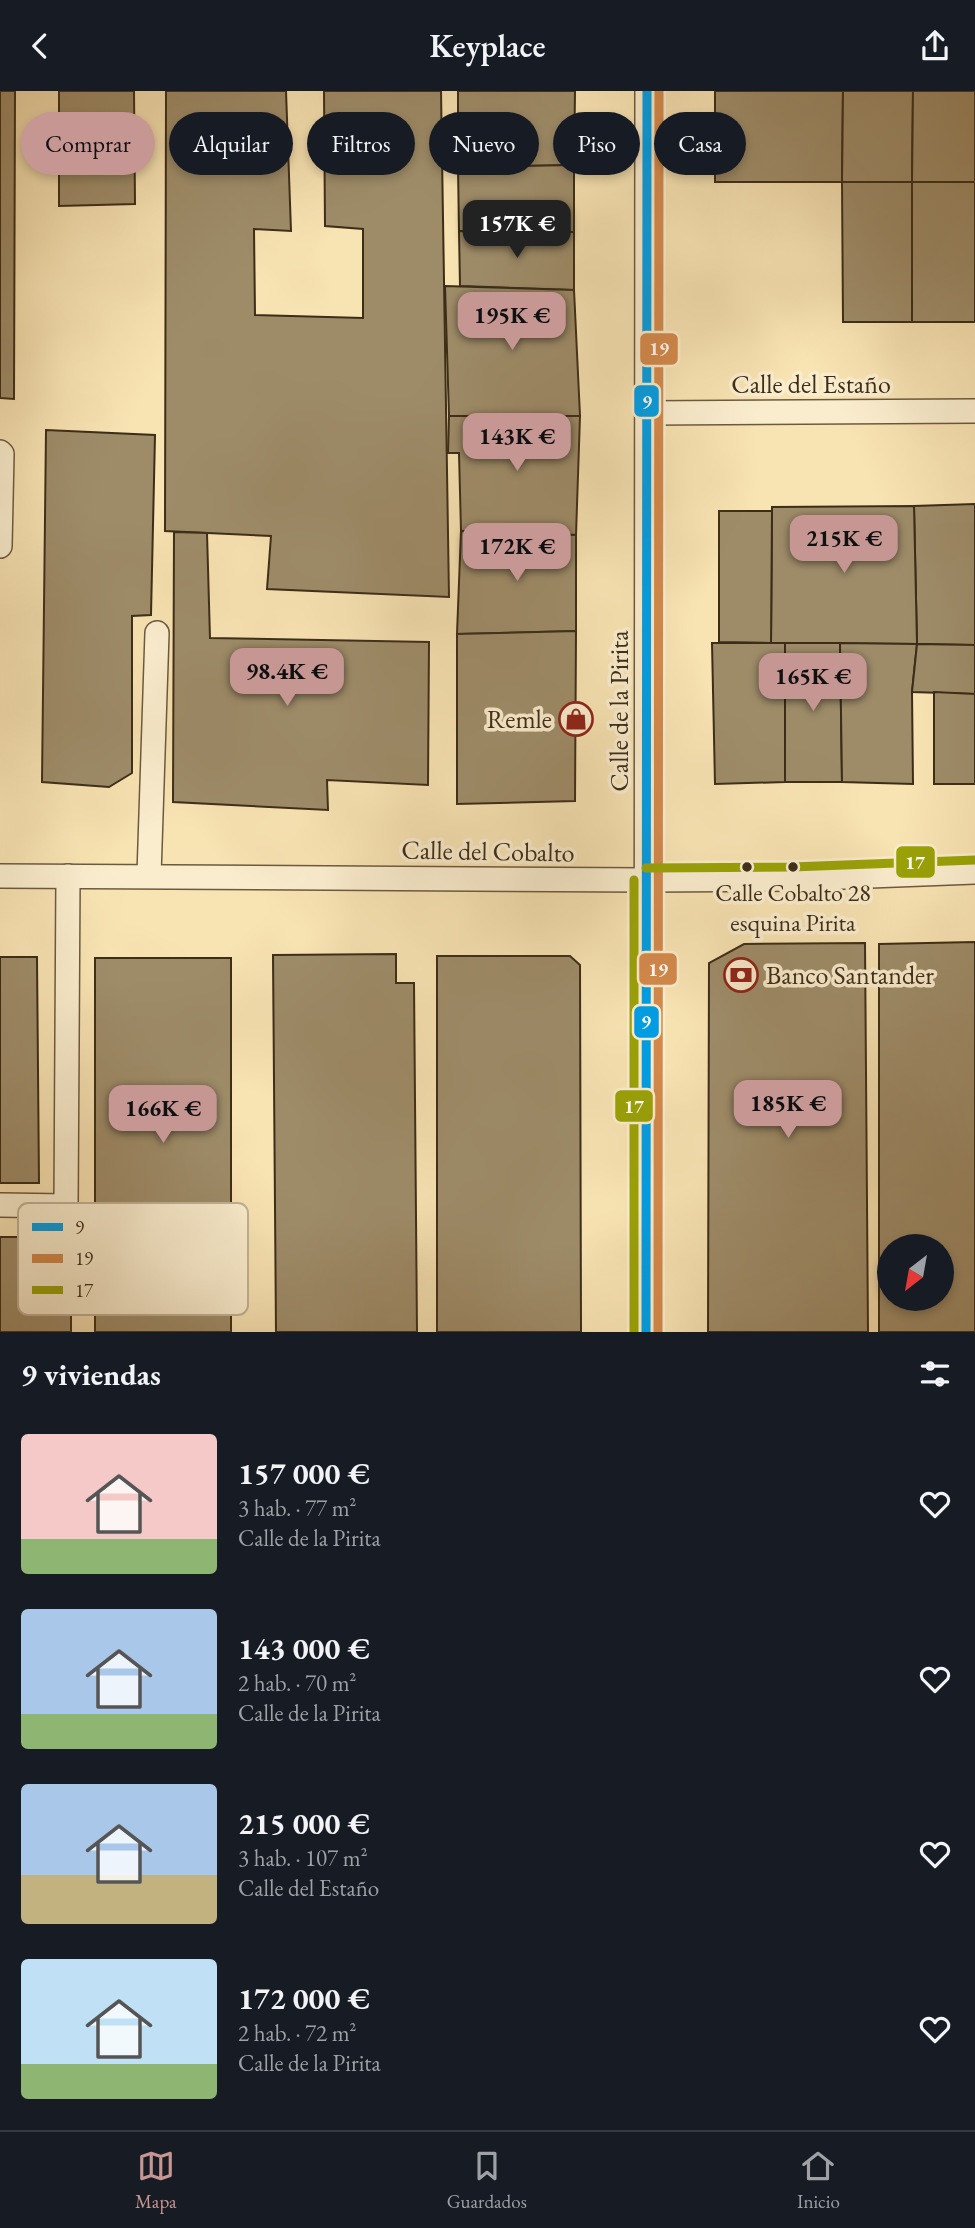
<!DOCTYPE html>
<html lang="es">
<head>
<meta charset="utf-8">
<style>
	body { margin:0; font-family:"EB Garamond",serif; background:#242831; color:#f1f3f6; height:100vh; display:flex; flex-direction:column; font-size:26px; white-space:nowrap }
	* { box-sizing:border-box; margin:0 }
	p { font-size:23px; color:#9ea1a6 }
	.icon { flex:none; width:38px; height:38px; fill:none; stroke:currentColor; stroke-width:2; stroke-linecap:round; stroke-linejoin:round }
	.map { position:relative; height:1241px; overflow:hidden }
	.sheet { display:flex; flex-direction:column; background:#171b24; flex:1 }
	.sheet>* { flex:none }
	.banner { position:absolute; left:21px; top:21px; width:934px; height:63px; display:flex; gap:14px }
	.needle { width:46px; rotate:211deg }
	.buttons { position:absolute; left:877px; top:1143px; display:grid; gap:14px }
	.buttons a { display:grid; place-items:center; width:77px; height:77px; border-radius:50%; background:#171b24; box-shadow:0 4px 10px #0003; font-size:35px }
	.price { position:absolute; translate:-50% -60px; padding:0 16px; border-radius:14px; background:#c59692; color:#111; font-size:23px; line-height:46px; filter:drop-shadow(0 2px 4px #0008) }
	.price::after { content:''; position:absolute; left:50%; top:42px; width:21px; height:16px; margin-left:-10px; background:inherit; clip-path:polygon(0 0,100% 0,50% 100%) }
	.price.selected { background:#222; color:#fff }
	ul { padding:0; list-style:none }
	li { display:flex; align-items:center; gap:21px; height:175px; padding:0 21px }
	li span { display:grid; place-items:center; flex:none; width:196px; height:140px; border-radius:7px; color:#555 }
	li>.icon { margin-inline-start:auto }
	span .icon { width:84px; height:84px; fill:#fffc; stroke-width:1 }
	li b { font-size:30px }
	h2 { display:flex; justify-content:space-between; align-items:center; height:84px; padding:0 21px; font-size:30px }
	.chip { padding:0 24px; border-radius:32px; background:#171b24; box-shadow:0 4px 10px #0003; font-size:24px; line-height:63px }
	.chip.selected { background:#c59692; color:#111 }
	header { display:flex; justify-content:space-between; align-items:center; height:91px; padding:0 21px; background:#171b24; font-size:32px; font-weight:600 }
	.tabs { display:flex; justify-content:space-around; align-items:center; height:98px; border-top:2px solid #363941; background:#171b24; font-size:19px; color:#9ea1a6 }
	.tabs a { display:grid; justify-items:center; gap:4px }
	.tabs .selected { color:#c59692 }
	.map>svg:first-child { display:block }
	.building { fill:#9e8c69; stroke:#3d2d18; stroke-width:2; fill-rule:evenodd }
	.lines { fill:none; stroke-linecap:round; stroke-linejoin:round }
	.minor-casing { stroke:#6c5a3f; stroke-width:26 }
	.minor { stroke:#faedce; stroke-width:23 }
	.bus-1-casing { stroke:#faedce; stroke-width:14 }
	.bus-2-casing { stroke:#faedce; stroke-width:14 }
	.bus-3-casing { stroke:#faedce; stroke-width:14 }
	.bus-1 { stroke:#009ee6; stroke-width:9 }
	.bus-2 { stroke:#d4894b; stroke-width:9 }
	.bus-3 { stroke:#9aa207; stroke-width:9 }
	.bus-dot { fill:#3d2d18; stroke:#faedce; stroke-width:2.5 }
	.labels { text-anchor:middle; stroke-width:7; stroke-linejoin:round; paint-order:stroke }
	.bus-label { font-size:24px; fill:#3d2d18; stroke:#faedce }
	.street-label { font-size:26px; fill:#3d2d18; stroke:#faedce }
	.poi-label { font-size:26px; fill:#3d2d18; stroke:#faedce; text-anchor:end }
	.key { fill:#faedce; stroke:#c1b397; stroke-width:2 }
	.key-label { font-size:19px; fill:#3d2d18 }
	.line-badge { stroke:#faedce; stroke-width:2.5 }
	.badge-label { font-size:19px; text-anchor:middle; font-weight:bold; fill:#fff }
</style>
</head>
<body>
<header><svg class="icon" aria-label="back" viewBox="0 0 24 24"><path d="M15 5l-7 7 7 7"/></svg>Keyplace<svg class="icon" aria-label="share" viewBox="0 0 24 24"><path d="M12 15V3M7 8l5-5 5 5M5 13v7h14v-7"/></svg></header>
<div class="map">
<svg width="975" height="1241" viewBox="0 0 975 1241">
	<rect width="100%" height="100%" fill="#f8e3b3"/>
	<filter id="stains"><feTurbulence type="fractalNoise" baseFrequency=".00286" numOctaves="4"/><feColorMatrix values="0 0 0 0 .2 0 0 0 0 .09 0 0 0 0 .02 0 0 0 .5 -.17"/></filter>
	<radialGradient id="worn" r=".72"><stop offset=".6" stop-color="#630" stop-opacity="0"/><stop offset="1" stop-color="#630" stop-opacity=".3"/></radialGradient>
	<g class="building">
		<polygon points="0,0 15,0 14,308 0,307"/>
		<polygon points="59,0 134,0 135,113 59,115"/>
		<polygon points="166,0 286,0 291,140 254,138 255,224 363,227 363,138 325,135 324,0 441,0 449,506 267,498 271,445 165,440"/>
		<polygon points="458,0 575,0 574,74 458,76"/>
		<polygon points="715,0 843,0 842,91 715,91"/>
		<polygon points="843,0 913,0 912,91 842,91"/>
		<polygon points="913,0 975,0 975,91 912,91"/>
		<polygon points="574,74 574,141 459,140 458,76"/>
		<polygon points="842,91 912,91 912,231 843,231"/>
		<rect x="912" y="91" width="63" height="140"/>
		<polygon points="459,140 574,141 574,199 460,195"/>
		<polygon points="445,195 574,199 580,325 449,325"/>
		<polygon points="449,325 580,325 576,444 461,440 459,362 448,362"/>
		<polygon points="46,339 155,344 151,524 132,525 132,682 109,696 42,691"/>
		<polygon points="975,413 975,554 917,553 914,415"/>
		<polygon points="914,415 917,553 771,552 772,416"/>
		<polygon points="719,420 772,420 771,552 719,551"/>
		<polygon points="461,440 576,444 576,540 457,543"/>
		<polygon points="174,441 207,442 210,547 429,551 428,694 327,689 328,719 173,711"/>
		<polygon points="576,540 575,710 457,713 457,543"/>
		<polygon points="712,552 785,552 785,691 715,693"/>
		<polygon points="785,552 840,552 842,691 785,691"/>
		<polygon points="840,552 917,553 912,601 913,693 842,691"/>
		<polygon points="917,553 975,554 975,603 912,601"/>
		<polygon points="934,601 975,603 975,693 934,693"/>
		<path d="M975,851V1241H879V853ZM889,1155H942V1208H889Z"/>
		<polygon points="865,852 868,1241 708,1241 709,872 744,853"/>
		<polygon points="396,863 396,892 414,892 417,1241 276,1241 273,864"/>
		<polygon points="437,865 570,865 580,874 581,1241 437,1241"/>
		<polygon points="0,866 37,866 39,1092 0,1092"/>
		<rect x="95" y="867" width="136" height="374"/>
		<rect x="0" y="1146" width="71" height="95"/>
	</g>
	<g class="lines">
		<g class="minor-casing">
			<g id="minor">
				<polyline points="647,322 975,320"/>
				<polyline points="0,361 2,363 0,455"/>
				<polyline points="149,784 157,542"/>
				<polyline points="0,785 646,789 792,788 975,781"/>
				<polyline points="0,1114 66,1115 68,785"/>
				<polyline points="646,1241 647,0"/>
			</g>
		</g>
		<use href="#minor" class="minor"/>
		<g class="bus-1-casing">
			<polyline id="bus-1" points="646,1241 647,0"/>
		</g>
		<g class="bus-2-casing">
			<polyline id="bus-2" points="658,1241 659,0"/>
		</g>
		<g class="bus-3-casing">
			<g id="bus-3">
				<polyline points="646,777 792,776 975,769"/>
				<polyline points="634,789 634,1241"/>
			</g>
		</g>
		<use href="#bus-1" class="bus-1"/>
		<use href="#bus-2" class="bus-2"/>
		<use href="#bus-3" class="bus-3"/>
	</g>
	<defs>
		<g id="shop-ring" transform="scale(1.75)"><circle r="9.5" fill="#faedce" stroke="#8f2418" stroke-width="1.5"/><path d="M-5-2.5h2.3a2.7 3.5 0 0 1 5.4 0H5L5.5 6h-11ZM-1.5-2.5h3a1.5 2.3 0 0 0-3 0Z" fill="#8f2418"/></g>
		<g id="bank-ring" transform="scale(1.75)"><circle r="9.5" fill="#faedce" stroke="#8f2418" stroke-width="1.5"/><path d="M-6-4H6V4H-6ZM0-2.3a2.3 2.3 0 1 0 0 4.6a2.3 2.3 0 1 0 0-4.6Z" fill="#8f2418"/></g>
	</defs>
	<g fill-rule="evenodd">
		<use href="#shop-ring" x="576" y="628"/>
		<use href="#bank-ring" x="741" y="884"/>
	</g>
	<g class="bus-dot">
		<circle cx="747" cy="776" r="6"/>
		<circle cx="793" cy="776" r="6"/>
	</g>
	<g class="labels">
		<g class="bus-label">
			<text x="793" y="810">Calle Cobalto 28<tspan x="793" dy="30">esquina Pirita</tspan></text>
		</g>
		<g class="street-label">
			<text x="811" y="302">Calle del Estaño</text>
			<text transform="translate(619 620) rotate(-90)" y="9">Calle de la Pirita</text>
			<text transform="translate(488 760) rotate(1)" y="9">Calle del Cobalto</text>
		</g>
		<g class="poi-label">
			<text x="552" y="637">Remle</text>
			<text x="766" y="893" text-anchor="start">Banco Santander</text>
		</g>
	</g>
	<rect x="18" y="1112" width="230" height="112" rx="10" class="key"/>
	<rect x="32" y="1132" width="31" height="8" fill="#009ee6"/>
	<rect x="32" y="1163" width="31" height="9" fill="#d4894b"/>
	<rect x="32" y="1195" width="31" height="8" fill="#9aa207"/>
	<g class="key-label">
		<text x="75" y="1143">9</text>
		<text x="75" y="1174">19</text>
		<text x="75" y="1206">17</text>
	</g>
	<g class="line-badge">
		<rect x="639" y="241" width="40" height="34" rx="7" fill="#d4894b"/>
		<rect x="633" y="293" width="27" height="34" rx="7" fill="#009ee6"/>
		<rect x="895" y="754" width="41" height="34" rx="7" fill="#9aa207"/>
		<rect x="638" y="861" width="40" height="34" rx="7" fill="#d4894b"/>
		<rect x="633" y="914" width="27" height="34" rx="7" fill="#009ee6"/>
		<rect x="614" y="998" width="40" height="34" rx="7" fill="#9aa207"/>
	</g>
	<g class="badge-label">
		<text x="659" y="264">19</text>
		<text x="647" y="317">9</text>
		<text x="915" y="778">17</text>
		<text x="658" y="885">19</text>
		<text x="646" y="937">9</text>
		<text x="634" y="1022">17</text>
	</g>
	<rect width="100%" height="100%" filter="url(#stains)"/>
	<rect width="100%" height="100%" fill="url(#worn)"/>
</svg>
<div class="buttons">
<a><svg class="needle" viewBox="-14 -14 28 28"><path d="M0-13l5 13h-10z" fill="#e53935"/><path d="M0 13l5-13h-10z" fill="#9ea1a6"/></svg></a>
</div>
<b class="price selected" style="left:517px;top:169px">157K €</b>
<b class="price" style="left:512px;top:261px">195K €</b>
<b class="price" style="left:517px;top:382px">143K €</b>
<b class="price" style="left:844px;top:484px">215K €</b>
<b class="price" style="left:517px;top:492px">172K €</b>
<b class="price" style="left:287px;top:617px">98.4K €</b>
<b class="price" style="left:813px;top:622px">165K €</b>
<b class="price" style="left:788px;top:1049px">185K €</b>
<b class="price" style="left:163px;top:1054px">166K €</b>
<div class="banner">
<a class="chip selected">Comprar</a>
<a class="chip">Alquilar</a>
<a class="chip">Filtros</a>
<a class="chip">Nuevo</a>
<a class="chip">Piso</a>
<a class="chip">Casa</a>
</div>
</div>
<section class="sheet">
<h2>9 viviendas<svg class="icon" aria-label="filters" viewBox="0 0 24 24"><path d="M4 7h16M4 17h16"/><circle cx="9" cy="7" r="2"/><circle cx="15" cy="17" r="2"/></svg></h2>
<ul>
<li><span style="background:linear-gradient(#f6c9c9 75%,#8fb573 0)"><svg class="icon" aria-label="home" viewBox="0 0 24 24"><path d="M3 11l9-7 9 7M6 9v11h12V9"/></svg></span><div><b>157 000 €</b><p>3 hab. · 77 m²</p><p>Calle de la Pirita</p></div><svg class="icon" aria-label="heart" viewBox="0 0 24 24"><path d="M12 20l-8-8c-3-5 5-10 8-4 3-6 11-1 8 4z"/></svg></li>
<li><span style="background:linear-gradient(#a9c7e8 75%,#8fb573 0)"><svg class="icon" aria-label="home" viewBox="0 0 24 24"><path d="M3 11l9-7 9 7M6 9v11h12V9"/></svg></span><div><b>143 000 €</b><p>2 hab. · 70 m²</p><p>Calle de la Pirita</p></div><svg class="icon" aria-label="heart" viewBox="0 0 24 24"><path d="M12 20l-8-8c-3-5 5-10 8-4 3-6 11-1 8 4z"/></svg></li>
<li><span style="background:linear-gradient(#a9c7e8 65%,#c2b280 0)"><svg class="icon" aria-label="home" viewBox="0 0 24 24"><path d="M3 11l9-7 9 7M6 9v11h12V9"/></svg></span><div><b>215 000 €</b><p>3 hab. · 107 m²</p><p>Calle del Estaño</p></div><svg class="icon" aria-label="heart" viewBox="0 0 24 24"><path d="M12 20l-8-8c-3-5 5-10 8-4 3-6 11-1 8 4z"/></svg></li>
<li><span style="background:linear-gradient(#bfe0f5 75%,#8fb573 0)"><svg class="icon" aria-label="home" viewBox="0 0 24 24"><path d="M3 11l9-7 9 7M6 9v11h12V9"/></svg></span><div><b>172 000 €</b><p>2 hab. · 72 m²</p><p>Calle de la Pirita</p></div><svg class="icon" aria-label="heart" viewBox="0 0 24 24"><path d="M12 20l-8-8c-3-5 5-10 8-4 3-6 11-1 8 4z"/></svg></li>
</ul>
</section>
<nav class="tabs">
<a class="selected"><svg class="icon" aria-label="map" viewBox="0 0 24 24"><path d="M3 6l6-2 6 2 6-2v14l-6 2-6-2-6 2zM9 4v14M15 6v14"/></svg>Mapa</a>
<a><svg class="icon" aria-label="saved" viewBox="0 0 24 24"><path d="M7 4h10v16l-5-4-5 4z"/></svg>Guardados</a>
<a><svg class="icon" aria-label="home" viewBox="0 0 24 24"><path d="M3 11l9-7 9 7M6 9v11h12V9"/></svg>Inicio</a>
</nav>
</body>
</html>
